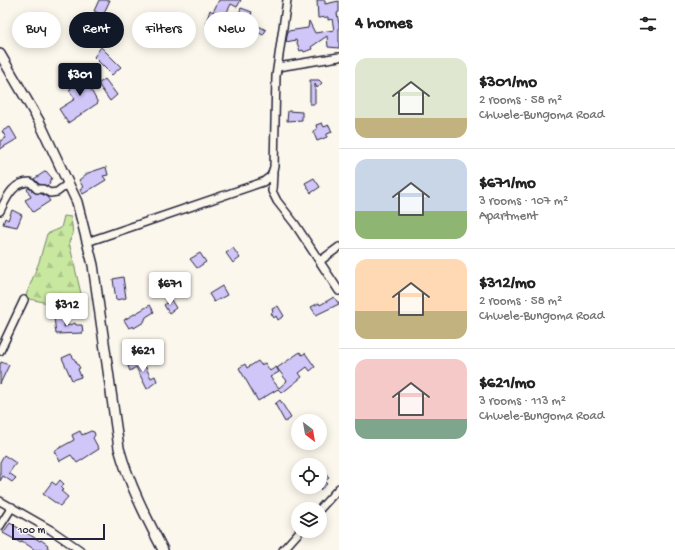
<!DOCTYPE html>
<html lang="en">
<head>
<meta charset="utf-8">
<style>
	body { margin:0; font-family:"Gochi Hand",sans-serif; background:#f2f2f2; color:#222; height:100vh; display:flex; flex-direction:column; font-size:15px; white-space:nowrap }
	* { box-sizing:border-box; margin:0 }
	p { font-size:13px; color:#767676 }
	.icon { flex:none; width:22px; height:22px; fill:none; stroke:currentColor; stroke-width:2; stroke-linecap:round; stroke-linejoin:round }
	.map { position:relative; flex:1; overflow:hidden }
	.sheet { display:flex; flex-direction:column; background:#fff; width:336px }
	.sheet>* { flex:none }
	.hud { position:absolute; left:12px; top:12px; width:267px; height:36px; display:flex; gap:8px }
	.needle { width:26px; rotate:149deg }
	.tools { position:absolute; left:291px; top:414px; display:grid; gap:8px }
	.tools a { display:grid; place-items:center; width:36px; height:36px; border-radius:50%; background:#fff; box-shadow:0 2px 10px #0003; font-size:20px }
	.scale { position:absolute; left:12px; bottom:10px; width:93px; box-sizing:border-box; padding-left:4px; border:2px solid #22223b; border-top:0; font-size:11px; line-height:14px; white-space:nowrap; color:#22223b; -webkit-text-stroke:3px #fbf7ec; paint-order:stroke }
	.price { position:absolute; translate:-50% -34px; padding:0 9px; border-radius:4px; background:#fff; color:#222; font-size:13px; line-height:26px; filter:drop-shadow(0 1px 2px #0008) }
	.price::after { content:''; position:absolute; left:50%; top:24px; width:12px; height:9px; margin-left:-6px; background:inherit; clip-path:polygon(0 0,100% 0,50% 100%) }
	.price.selected { background:#111827; color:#fff }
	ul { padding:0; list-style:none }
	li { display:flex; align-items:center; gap:12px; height:100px; padding:0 16px }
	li+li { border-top:1px solid #e0e0e0 }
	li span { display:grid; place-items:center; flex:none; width:112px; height:80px; border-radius:12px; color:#555 }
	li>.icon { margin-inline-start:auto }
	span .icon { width:48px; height:48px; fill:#fffc; stroke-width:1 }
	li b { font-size:17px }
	h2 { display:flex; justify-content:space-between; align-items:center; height:48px; padding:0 16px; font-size:17px }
	.pill { padding:0 14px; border-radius:18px; background:#fff; box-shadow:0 2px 10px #0003; font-size:14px; line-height:36px }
	.pill.selected { background:#111827; color:#fff }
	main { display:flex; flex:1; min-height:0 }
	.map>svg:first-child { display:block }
	.forest { fill:url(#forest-firs); stroke:#75846d }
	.building { fill:#d1c6f8; stroke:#22223b }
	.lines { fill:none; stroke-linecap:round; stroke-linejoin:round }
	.minor-casing { stroke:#22223b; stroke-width:10 }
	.major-casing { stroke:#22223b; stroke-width:12 }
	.minor { stroke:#fbf7ec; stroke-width:7 }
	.major { stroke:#fbf7ec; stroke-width:9 }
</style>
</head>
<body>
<main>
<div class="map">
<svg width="339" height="550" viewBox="0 0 339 550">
	<defs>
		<pattern id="forest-firs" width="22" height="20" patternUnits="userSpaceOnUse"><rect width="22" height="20" fill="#c8e79f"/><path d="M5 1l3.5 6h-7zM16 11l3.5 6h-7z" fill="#acc68a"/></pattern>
	</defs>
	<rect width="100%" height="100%" fill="#fbf7ec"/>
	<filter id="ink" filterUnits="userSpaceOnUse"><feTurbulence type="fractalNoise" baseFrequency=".025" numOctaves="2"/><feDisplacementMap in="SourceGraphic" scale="8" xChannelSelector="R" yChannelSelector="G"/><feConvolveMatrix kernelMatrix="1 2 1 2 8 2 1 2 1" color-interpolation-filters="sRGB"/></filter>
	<g filter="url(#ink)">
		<polygon class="forest" points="64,216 71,217 73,234 69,242 85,311 25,298 39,262 47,234 61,228"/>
		<g class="building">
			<polygon points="99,0 110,0 103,15 94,11"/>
			<polygon points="219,0 241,0 237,7 231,4 226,14 234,20 230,33 219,30 220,27 206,23 210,10 213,12"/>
			<polygon points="317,0 325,0 325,4 339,1 339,12 337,13 339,25 339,48 328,47 327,36 311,47 312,49 304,52 303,50 300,51 296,40 286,42 288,31 308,28 309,21 315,33 334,30 332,19 328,20 328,17 318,18"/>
			<polygon points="241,8 252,12 249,21 266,30 263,35 252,29 236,23"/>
			<polygon points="101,47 121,67 112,75 94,57"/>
			<polygon points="85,68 97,85 91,90 98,103 68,123 59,109 75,99 69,90 71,89 70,87 80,81 76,75"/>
			<polygon points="105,79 117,95 110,101 98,84"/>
			<polygon points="310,80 319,80 322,83 317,88 315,84 315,104 310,104"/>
			<polygon points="288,111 302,112 302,120 287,121"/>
			<polygon points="322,123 324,127 329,125 332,132 327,134 327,137 317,141 313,131 317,129 316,125"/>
			<polygon points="10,127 17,139 0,149 0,141 6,138 2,131"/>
			<polygon points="106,167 108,175 103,176 106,180 83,194 80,189 83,187 79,180 88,173"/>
			<polygon points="46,171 52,178 49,182 50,184 48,186 39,184 34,179"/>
			<polygon points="314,178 320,187 311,193 305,183"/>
			<polygon points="29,188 35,193 42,194 47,197 50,201 33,212 25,200 31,197 27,189"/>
			<polygon points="12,210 22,215 17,227 3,224 5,218 8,220"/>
			<polygon points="233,248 240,258 233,263 226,253"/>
			<polygon points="200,253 206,262 197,268 190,259"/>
			<polygon points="123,277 126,298 116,300 113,279"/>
			<polygon points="222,286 227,295 214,302 209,294"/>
			<polygon points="334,297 339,304 316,315 311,307 319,303 320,305"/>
			<polygon points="171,300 176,308 169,313 164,305"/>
			<polygon points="150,305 154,312 146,317 144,322 134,328 133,326 129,328 124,320"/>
			<polygon points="278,306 284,316 278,320 276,316 274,318 271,313 273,312 272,309"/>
			<polygon points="54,317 65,319 64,327 75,323 76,325 82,325 83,333 56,334"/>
			<polygon points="300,352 302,355 305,353 315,367 310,371 307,367 299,373 302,377 282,393 278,389 258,401 239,368 245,364 247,368 258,361 261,365 265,363 270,371 276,367 279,372 270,377 279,388 287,381 277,368"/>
			<polygon points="71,354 80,368 78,369 81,377 72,380 62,358"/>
			<polygon points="141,358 151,378 155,376 157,381 147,389 136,367 130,371 128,366"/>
			<polygon points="1,362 9,365 0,384 0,365"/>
			<polygon points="280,400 291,418 285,422 275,404"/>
			<polygon points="80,431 82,435 91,431 94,432 95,435 93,438 99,449 77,463 71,455 60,461 54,451 74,440 72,435"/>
			<polygon points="4,455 16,463 9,473 16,478 12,482 3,476 0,481 0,462"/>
			<polygon points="324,472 329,478 324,481 327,484 320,490 320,475"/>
			<polygon points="60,480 64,484 61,488 63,490 61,491 68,497 60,506 43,494 52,482 56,485"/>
			<polygon points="10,523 40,541 41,540 48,545 47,547 51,550 35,550 22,541 21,543 3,533"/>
		</g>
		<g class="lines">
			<g class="minor-casing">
				<g id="minor">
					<polyline points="278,67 339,57"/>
					<polyline points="273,173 272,191 277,201 295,224 339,291"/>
					<path d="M0,211C7,197 13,182 30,182L37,189H43L50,193L57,192L69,183"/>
					<polyline points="87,242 263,182 271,176 274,167 276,76 287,0"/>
					<polyline points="320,261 339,247"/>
					<polyline points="0,351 24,300"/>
					<polyline points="0,501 51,530 80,550"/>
					<polyline points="320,509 339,488"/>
					<polyline points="0,526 12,507"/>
					<polyline points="283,550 300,531"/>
				</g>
			</g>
			<g class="major-casing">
				<path id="major" d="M0,54L39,121L77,202L93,265L119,448C129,484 146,517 163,550"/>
			</g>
			<use href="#minor" class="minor"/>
			<use href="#major" class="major"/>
		</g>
	</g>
</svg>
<div class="tools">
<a><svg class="needle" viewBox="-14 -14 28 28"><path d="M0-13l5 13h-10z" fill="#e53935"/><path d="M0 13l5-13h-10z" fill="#767676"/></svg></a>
<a><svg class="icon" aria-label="locate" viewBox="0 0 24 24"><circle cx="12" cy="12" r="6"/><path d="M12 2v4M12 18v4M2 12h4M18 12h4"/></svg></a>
<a><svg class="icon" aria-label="layers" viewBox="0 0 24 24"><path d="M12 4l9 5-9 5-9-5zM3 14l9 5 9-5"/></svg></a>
</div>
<div class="scale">100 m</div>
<b class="price selected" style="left:80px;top:97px">$301</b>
<b class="price" style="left:170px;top:306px">$671</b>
<b class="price" style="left:67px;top:327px">$312</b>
<b class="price" style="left:143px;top:373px">$621</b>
<div class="hud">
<a class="pill">Buy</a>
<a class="pill selected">Rent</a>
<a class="pill">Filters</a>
<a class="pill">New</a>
</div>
</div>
<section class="sheet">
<h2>4 homes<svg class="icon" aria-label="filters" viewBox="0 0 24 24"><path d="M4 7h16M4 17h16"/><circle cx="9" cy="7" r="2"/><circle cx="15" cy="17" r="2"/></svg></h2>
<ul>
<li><span style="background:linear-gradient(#dfe7d0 75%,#c2b280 0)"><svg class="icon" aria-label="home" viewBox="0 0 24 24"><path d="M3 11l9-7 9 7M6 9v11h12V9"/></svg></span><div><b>$301/mo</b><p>2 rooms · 58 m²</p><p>Chwele-Bungoma Road</p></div></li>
<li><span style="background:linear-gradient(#c9d6e8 65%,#8fb573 0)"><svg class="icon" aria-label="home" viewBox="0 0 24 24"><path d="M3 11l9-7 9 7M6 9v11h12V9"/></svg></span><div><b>$671/mo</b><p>3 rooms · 107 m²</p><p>Apartment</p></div></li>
<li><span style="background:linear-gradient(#ffd9b3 65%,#c2b280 0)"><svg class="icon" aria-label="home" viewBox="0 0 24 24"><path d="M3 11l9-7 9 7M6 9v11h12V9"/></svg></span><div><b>$312/mo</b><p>2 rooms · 58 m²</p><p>Chwele-Bungoma Road</p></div></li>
<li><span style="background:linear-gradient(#f6c9c9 75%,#7fa58c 0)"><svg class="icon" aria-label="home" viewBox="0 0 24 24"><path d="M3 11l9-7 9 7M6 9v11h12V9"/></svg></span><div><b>$621/mo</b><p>3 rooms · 113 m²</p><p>Chwele-Bungoma Road</p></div></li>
</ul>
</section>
</main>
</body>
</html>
